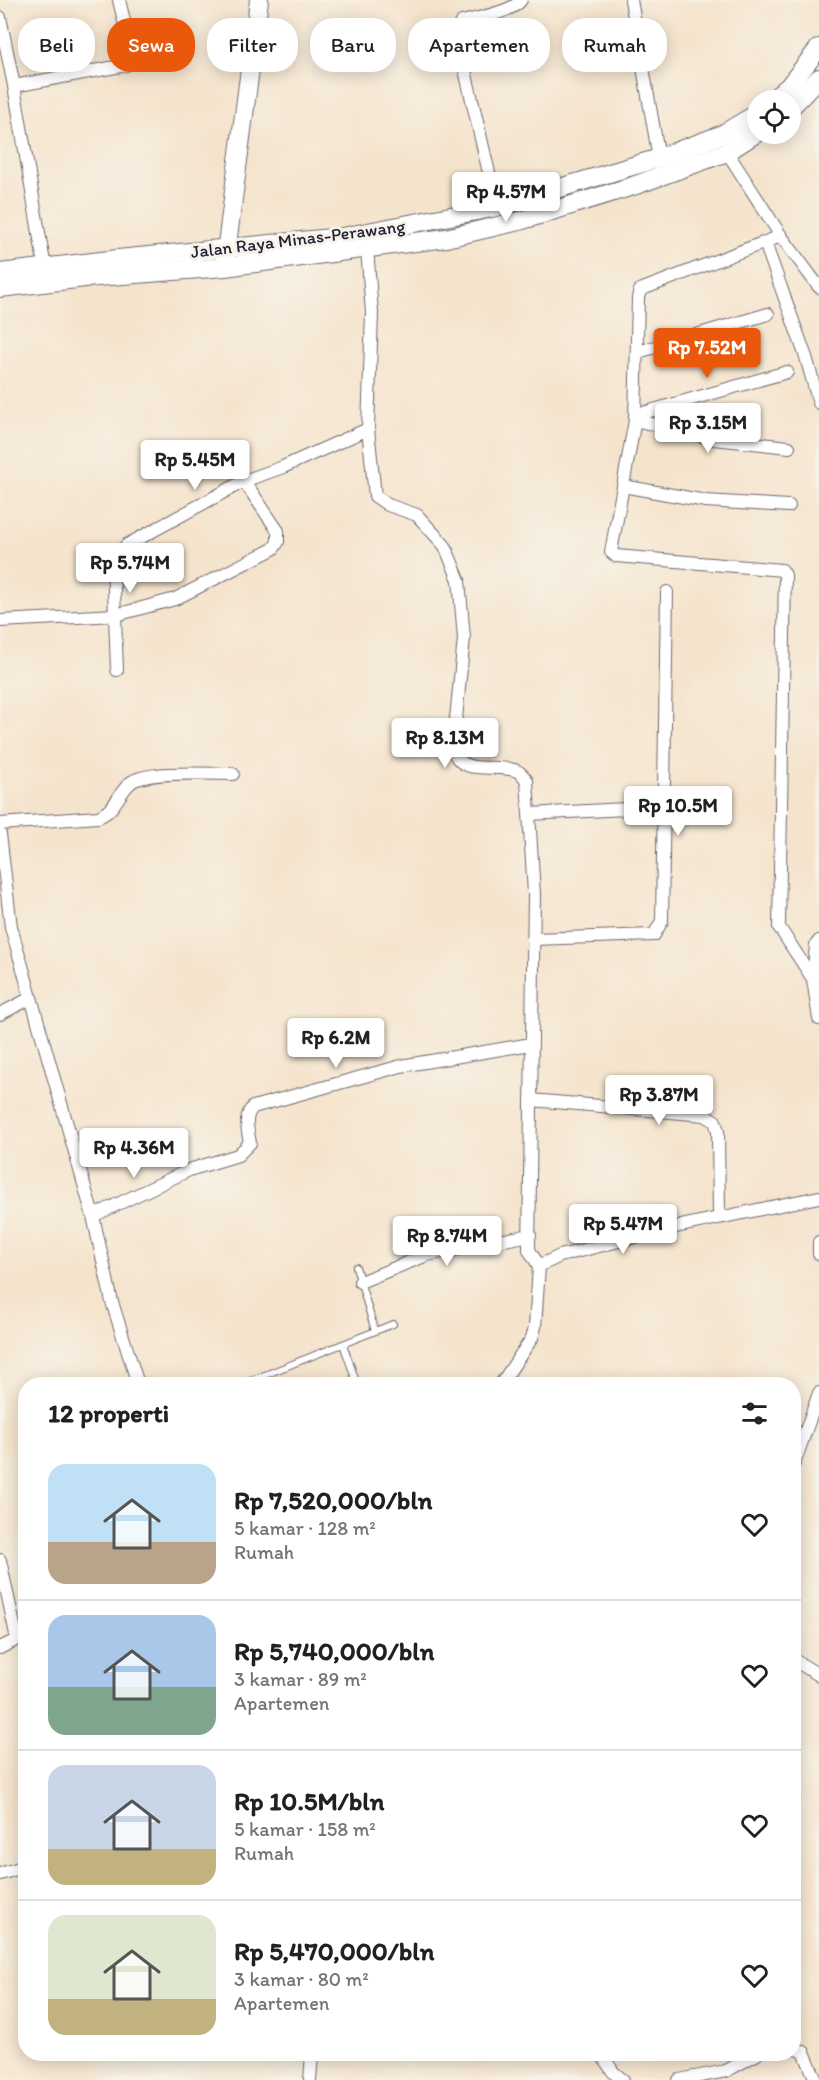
<!DOCTYPE html>
<html lang="id">
<head>
<meta charset="utf-8">
<style>
	body { margin:0; font-family:Itim,sans-serif; background:#f2f2f2; color:#202124; height:100vh; display:flex; flex-direction:column; font-size:22px; white-space:nowrap }
	* { box-sizing:border-box; margin:0 }
	p { font-size:20px; color:#757577 }
	.icon { flex:none; width:33px; height:33px; fill:none; stroke:currentColor; stroke-width:2; stroke-linecap:round; stroke-linejoin:round }
	.map { position:relative; flex:1; overflow:hidden }
	.panel { position:absolute; left:18px; top:1377px; width:783px; height:684px; display:flex; flex-direction:column; background:#fff; border-radius:24px; box-shadow:0 3px 15px #0003 }
	.panel>* { flex:none }
	.top-card { position:absolute; left:18px; top:18px; width:783px; height:54px; display:flex; gap:12px }
	.buttons { position:absolute; left:747px; top:90px; display:grid; gap:12px }
	.buttons a { display:grid; place-items:center; width:54px; height:54px; border-radius:50%; background:#fff; box-shadow:0 3px 15px #0003; font-size:30px }
	.price { position:absolute; translate:-50% -51px; padding:0 14px; border-radius:6px; background:#fff; color:#222; font-size:20px; line-height:39px; filter:drop-shadow(0 2px 3px #0008) }
	.price::after { content:''; position:absolute; left:50%; top:36px; width:18px; height:14px; margin-left:-9px; background:inherit; clip-path:polygon(0 0,100% 0,50% 100%) }
	.price.selected { background:#ea580c; color:#fff }
	ul { padding:0; list-style:none }
	li { display:flex; align-items:center; gap:18px; height:150px; padding:0 30px }
	li+li { border-top:2px solid #e0e0e0 }
	li span { display:grid; place-items:center; flex:none; width:168px; height:120px; border-radius:18px; color:#555 }
	li>.icon { margin-inline-start:auto }
	span .icon { width:72px; height:72px; fill:#fffc; stroke-width:1 }
	li b { font-size:26px }
	h2 { display:flex; justify-content:space-between; align-items:center; height:72px; padding:0 30px; font-size:26px }
	.chip { padding:0 21px; border-radius:24px; background:#fff; box-shadow:0 3px 15px #0003; font-size:21px; line-height:54px }
	.chip.selected { background:#ea580c; color:#fff }
	.map>svg:first-child { display:block }
	.lines { fill:none; stroke-linecap:round; stroke-linejoin:round }
	.service-casing { stroke:#6c666e; stroke-width:8 }
	.minor-casing { stroke:#6c666e; stroke-width:14 }
	.secondary-casing { stroke:#6c666e; stroke-width:20 }
	.service { stroke:#fff; stroke-width:6 }
	.minor { stroke:#fff; stroke-width:12 }
	.secondary { stroke:#fff; stroke-width:18 }
	.labels { text-anchor:middle; stroke-width:6; stroke-linejoin:round; paint-order:stroke }
	.street-label { font-size:18px; fill:#22223b; stroke:#f7f3e8 }
</style>
</head>
<body>
<div class="map">
<svg width="819" height="2080" viewBox="0 0 819 2080">
	<rect width="100%" height="100%" fill="#f7f3e8"/>
	<filter id="ink" filterUnits="userSpaceOnUse"><feTurbulence type="fractalNoise" baseFrequency=".0167" numOctaves="2"/><feDisplacementMap in="SourceGraphic" scale="12" xChannelSelector="R" yChannelSelector="G"/><feConvolveMatrix kernelMatrix="1 2 1 2 8 2 1 2 1" color-interpolation-filters="sRGB"/></filter>
	<filter id="wash" filterUnits="userSpaceOnUse"><feTurbulence type="fractalNoise" baseFrequency=".008" numOctaves="4" result="noise"/><feDisplacementMap in="SourceGraphic" scale="24" xChannelSelector="R" yChannelSelector="G"/><feGaussianBlur stdDeviation="1.35" result="paint"/><feColorMatrix in="noise" values="0 0 0 0 0 0 0 0 0 0 0 0 0 0 0 0 0 1.4 0 .05"/><feComposite in="paint" operator="in"/></filter>
	<g filter="url(#wash)">
		<rect width="100%" height="100%" fill="#f5e4cd"/>
	</g>
	<g filter="url(#ink)">
		<g class="lines">
			<g class="service-casing">
				<g id="service">
					<polyline points="356,1267 375,1331"/>
					<polyline points="343,1344 357,1384"/>
					<polyline points="242,1384 393,1324"/>
				</g>
			</g>
			<g class="minor-casing">
				<g id="minor">
					<polyline points="631,0 659,158"/>
					<polyline points="0,17 14,86"/>
					<polyline points="727,152 781,236 819,287"/>
					<path d="M497,207L457,36L458,27L462,22C477,18 513,12 521,0"/>
					<polyline points="781,236 640,290 638,298 635,420 611,552 616,556 782,570 785,575 779,927 813,979"/>
					<polyline points="765,243 806,357 819,403"/>
					<path d="M367,248L372,313L368,429L375,496L388,505L417,515L445,546L459,580L464,638L453,749C461,778 495,762 517,771C521,772 525,778 527,781L534,894L529,1250L539,1266"/>
					<polyline points="45,268 14,86 126,65 132,54 119,0"/>
					<polyline points="638,352 768,314"/>
					<polyline points="636,415 787,372"/>
					<polyline points="635,420 714,439 789,447"/>
					<polyline points="623,486 706,501 789,506"/>
					<polyline points="0,621 116,615 175,599 273,549 278,542 278,531 244,481 283,467 368,429"/>
					<polyline points="117,670 113,563 115,556 127,545 244,481"/>
					<polyline points="530,814 664,807"/>
					<path d="M0,824L98,817C116,810 117,795 130,783C145,770 211,774 233,774"/>
					<polyline points="0,834 11,927 93,1216 112,1302 138,1384"/>
					<polyline points="533,939 654,935 662,921 667,592"/>
					<polyline points="819,941 816,945 813,979 819,1019"/>
					<polyline points="0,1014 31,998"/>
					<polyline points="531,1100 705,1115 715,1121 718,1131 719,1216"/>
					<path d="M93,1216L189,1170L238,1155L250,1143C248,1130 243,1117 253,1107L401,1066L531,1044"/>
					<polyline points="819,1242 819,1254"/>
					<polyline points="360,1282 427,1255 530,1235"/>
					<polyline points="501,1384 532,1338 535,1327 539,1266 560,1256 666,1229 819,1197"/>
					<polyline points="794,1464 819,1393"/>
					<polyline points="0,1560 17,1639"/>
					<polyline points="0,1648 26,1635"/>
					<polyline points="794,1660 819,1675"/>
					<polyline points="0,1874 26,1866"/>
					<polyline points="794,2048 804,2052 816,2080"/>
					<polyline points="601,2054 614,2073 623,2080"/>
					<polyline points="310,2080 312,2054"/>
					<polyline points="679,2080 726,2071 757,2054"/>
				</g>
			</g>
			<g class="secondary-casing">
				<g id="secondary">
					<polyline points="772,100 788,87 819,48"/>
					<polyline points="790,108 819,78"/>
					<polyline points="225,260 259,0"/>
					<polyline points="0,273 118,259 342,237 497,207 659,158 721,135 758,113"/>
					<polyline points="0,288 85,278 225,267 446,238 523,220 633,186 727,152 758,132"/>
				</g>
			</g>
			<use href="#service" class="service"/>
			<use href="#minor" class="minor"/>
			<use href="#secondary" class="secondary"/>
		</g>
	</g>
	<g class="labels">
		<g class="street-label">
			<text transform="translate(298 239) rotate(-7)" y="6">Jalan Raya Minas-Perawang</text>
		</g>
	</g>
</svg>
<div class="buttons">
<a><svg class="icon" aria-label="locate" viewBox="0 0 24 24"><circle cx="12" cy="12" r="6"/><path d="M12 2v4M12 18v4M2 12h4M18 12h4"/></svg></a>
</div>
<b class="price" style="left:506px;top:223px">Rp 4.57M</b>
<b class="price selected" style="left:707px;top:379px">Rp 7.52M</b>
<b class="price" style="left:708px;top:454px">Rp 3.15M</b>
<b class="price" style="left:195px;top:491px">Rp 5.45M</b>
<b class="price" style="left:130px;top:594px">Rp 5.74M</b>
<b class="price" style="left:445px;top:769px">Rp 8.13M</b>
<b class="price" style="left:678px;top:837px">Rp 10.5M</b>
<b class="price" style="left:336px;top:1069px">Rp 6.2M</b>
<b class="price" style="left:659px;top:1126px">Rp 3.87M</b>
<b class="price" style="left:134px;top:1179px">Rp 4.36M</b>
<b class="price" style="left:623px;top:1255px">Rp 5.47M</b>
<b class="price" style="left:447px;top:1267px">Rp 8.74M</b>
<div class="top-card">
<a class="chip">Beli</a>
<a class="chip selected">Sewa</a>
<a class="chip">Filter</a>
<a class="chip">Baru</a>
<a class="chip">Apartemen</a>
<a class="chip">Rumah</a>
</div>
<section class="panel">
<h2>12 properti<svg class="icon" aria-label="filters" viewBox="0 0 24 24"><path d="M4 7h16M4 17h16"/><circle cx="9" cy="7" r="2"/><circle cx="15" cy="17" r="2"/></svg></h2>
<ul>
<li><span style="background:linear-gradient(#bfe0f5 65%,#b9a48a 0)"><svg class="icon" aria-label="home" viewBox="0 0 24 24"><path d="M3 11l9-7 9 7M6 9v11h12V9"/></svg></span><div><b>Rp 7,520,000/bln</b><p>5 kamar · 128 m²</p><p>Rumah</p></div><svg class="icon" aria-label="heart" viewBox="0 0 24 24"><path d="M12 20l-8-8c-3-5 5-10 8-4 3-6 11-1 8 4z"/></svg></li>
<li><span style="background:linear-gradient(#a9c7e8 60%,#7fa58c 0)"><svg class="icon" aria-label="home" viewBox="0 0 24 24"><path d="M3 11l9-7 9 7M6 9v11h12V9"/></svg></span><div><b>Rp 5,740,000/bln</b><p>3 kamar · 89 m²</p><p>Apartemen</p></div><svg class="icon" aria-label="heart" viewBox="0 0 24 24"><path d="M12 20l-8-8c-3-5 5-10 8-4 3-6 11-1 8 4z"/></svg></li>
<li><span style="background:linear-gradient(#c9d6e8 70%,#c2b280 0)"><svg class="icon" aria-label="home" viewBox="0 0 24 24"><path d="M3 11l9-7 9 7M6 9v11h12V9"/></svg></span><div><b>Rp 10.5M/bln</b><p>5 kamar · 158 m²</p><p>Rumah</p></div><svg class="icon" aria-label="heart" viewBox="0 0 24 24"><path d="M12 20l-8-8c-3-5 5-10 8-4 3-6 11-1 8 4z"/></svg></li>
<li><span style="background:linear-gradient(#dfe7d0 70%,#c2b280 0)"><svg class="icon" aria-label="home" viewBox="0 0 24 24"><path d="M3 11l9-7 9 7M6 9v11h12V9"/></svg></span><div><b>Rp 5,470,000/bln</b><p>3 kamar · 80 m²</p><p>Apartemen</p></div><svg class="icon" aria-label="heart" viewBox="0 0 24 24"><path d="M12 20l-8-8c-3-5 5-10 8-4 3-6 11-1 8 4z"/></svg></li>
</ul>
</section>
</div>
</body>
</html>
